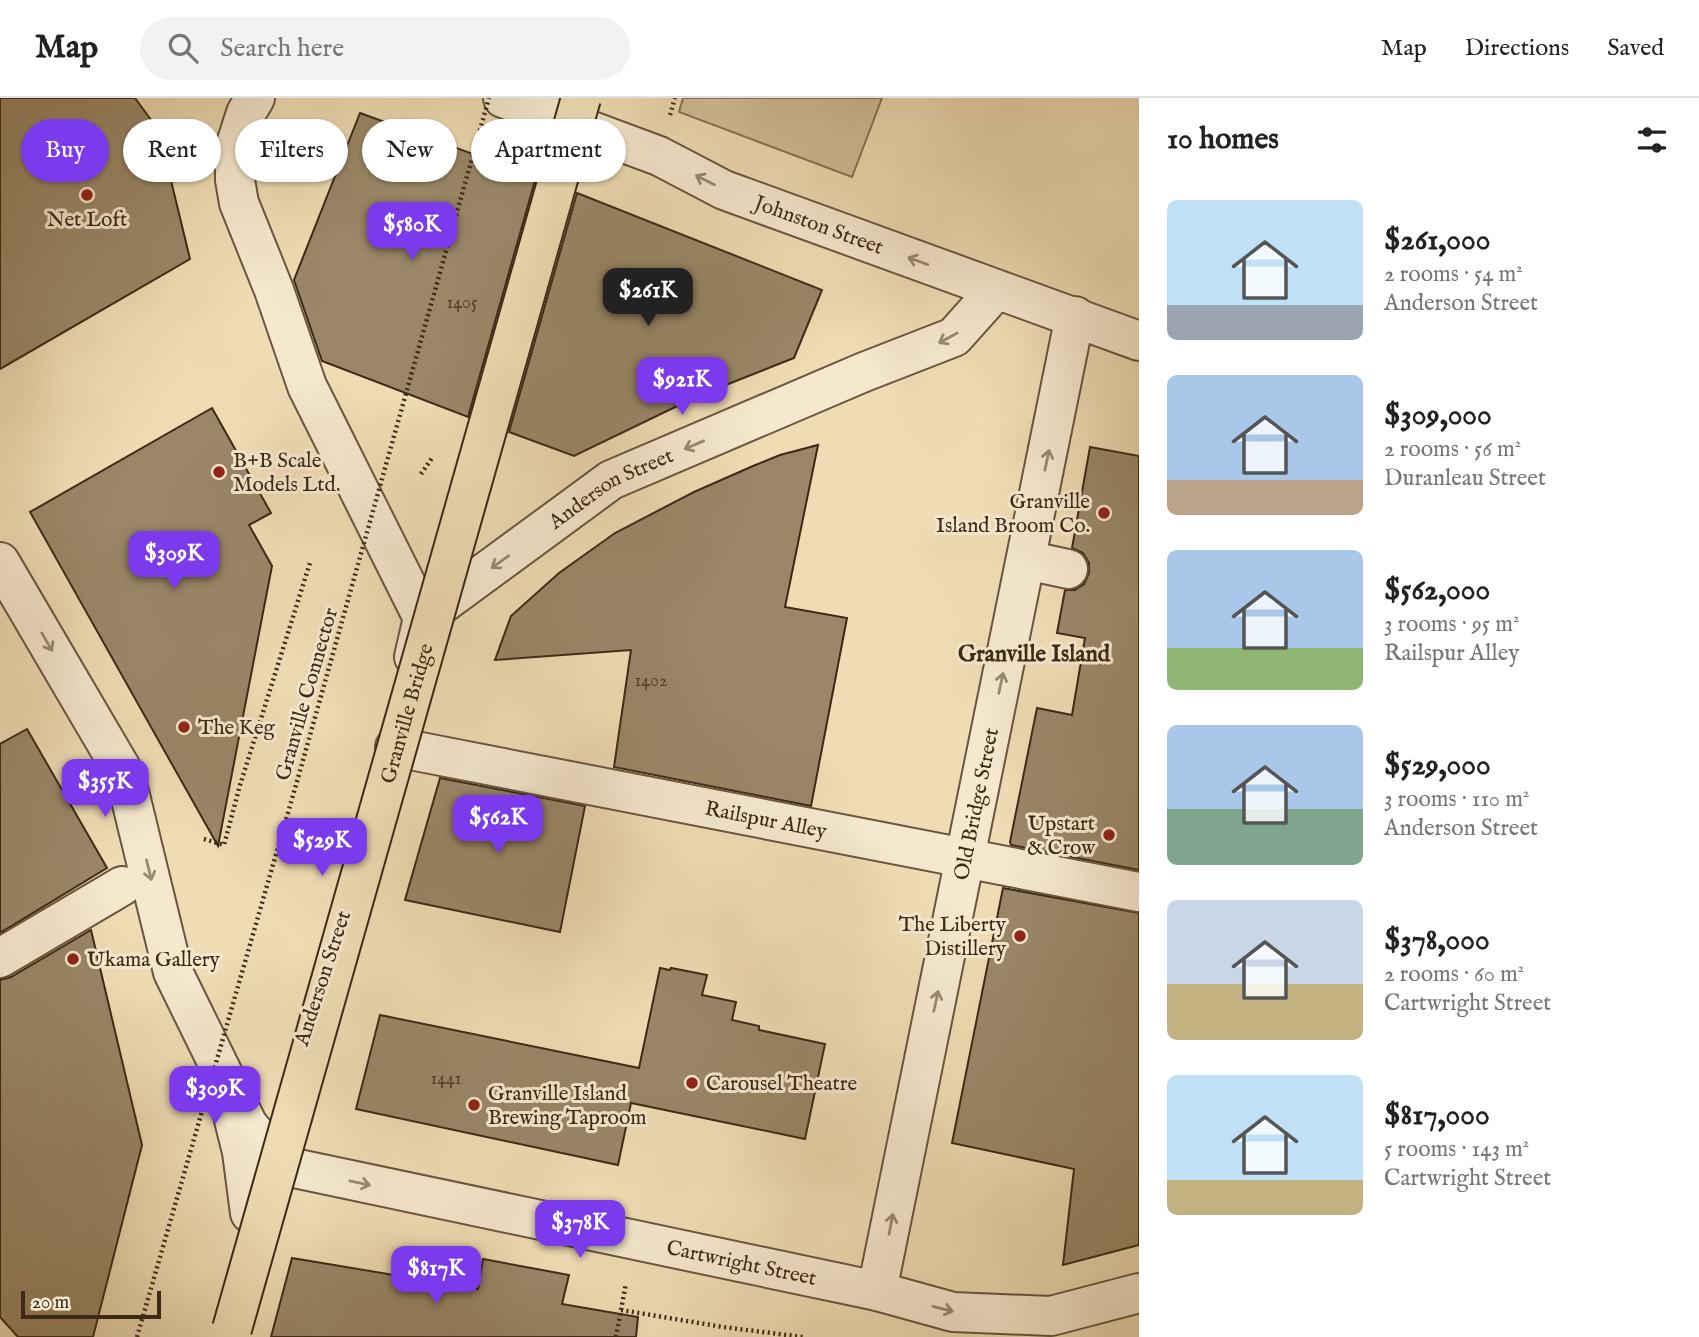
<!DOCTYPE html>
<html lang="en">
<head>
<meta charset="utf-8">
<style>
	body { margin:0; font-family:"IM FELL English",serif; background:#f2f2f2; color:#222; height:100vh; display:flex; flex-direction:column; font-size:26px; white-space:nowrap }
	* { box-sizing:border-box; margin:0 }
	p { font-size:23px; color:#767676 }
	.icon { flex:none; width:38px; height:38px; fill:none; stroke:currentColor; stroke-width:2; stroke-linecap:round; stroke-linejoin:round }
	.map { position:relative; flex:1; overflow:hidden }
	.side { display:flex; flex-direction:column; background:#fff; width:560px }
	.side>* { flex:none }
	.hud { position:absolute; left:21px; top:21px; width:665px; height:63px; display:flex; gap:14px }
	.scale { position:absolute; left:21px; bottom:18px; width:140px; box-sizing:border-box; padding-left:7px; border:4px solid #3c2a16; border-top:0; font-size:19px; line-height:24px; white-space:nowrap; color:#3c2a16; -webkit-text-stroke:5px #f5e8ce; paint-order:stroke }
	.price { position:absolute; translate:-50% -60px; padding:0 16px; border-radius:14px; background:#7c3aed; color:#fff; font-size:23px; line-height:46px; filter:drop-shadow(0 2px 4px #0008) }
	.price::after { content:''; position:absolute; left:50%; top:42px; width:21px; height:16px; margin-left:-10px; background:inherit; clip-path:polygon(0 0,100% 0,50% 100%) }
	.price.on { background:#222; color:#fff }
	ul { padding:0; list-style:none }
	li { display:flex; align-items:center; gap:21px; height:175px; padding:0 28px }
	li span { display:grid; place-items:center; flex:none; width:196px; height:140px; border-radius:10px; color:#555 }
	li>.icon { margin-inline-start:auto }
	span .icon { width:84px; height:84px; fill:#fffc; stroke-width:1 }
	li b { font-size:30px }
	h2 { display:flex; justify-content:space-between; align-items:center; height:84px; padding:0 28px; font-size:30px }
	.tag { padding:0 24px; border-radius:32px; background:#fff; box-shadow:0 2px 5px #0004; font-size:24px; line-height:63px }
	.tag.on { background:#7c3aed; color:#fff }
	header { display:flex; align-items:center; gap:42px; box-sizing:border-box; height:98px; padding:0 35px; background:#fff; border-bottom:2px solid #e0e0e0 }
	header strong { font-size:33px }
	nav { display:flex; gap:38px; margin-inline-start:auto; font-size:24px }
	.search { width:490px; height:63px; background:#f2f2f2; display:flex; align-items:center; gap:18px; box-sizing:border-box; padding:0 24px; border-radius:38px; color:#767676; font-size:26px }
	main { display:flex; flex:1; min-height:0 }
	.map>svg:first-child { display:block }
	.green { fill:#d1be99; stroke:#867458; stroke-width:2 }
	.building { fill:#998768; stroke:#3c2a16; stroke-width:2 }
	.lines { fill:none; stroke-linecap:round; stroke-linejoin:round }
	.minor-casing { stroke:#69563e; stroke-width:42 }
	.path { stroke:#3c2a16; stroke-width:4.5; stroke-dasharray:2 3.5; stroke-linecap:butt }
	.minor { stroke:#f5e8ce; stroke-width:38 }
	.highway-bridge-casing { stroke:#3c2a16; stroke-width:42; stroke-linecap:butt }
	.path-bridge { stroke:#3c2a16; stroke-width:4.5; stroke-dasharray:2 3.5; stroke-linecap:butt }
	.highway-bridge { stroke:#efdcb4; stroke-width:38 }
	.oneway { stroke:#988972 }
	.poi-dot { fill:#8f2418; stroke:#f5e8ce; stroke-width:2.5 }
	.labels { text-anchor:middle; stroke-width:6; stroke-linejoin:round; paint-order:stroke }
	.number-label { font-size:18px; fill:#53412a }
	.poi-label { font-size:21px; fill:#3c2a16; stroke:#f5e8ce; text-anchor:start }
	.street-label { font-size:21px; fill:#3c2a16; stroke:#f5e8ce }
	.neighbourhood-label { font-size:23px; font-weight:bold; fill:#3c2a16; stroke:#f5e8ce }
</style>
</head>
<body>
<header>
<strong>Map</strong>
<div class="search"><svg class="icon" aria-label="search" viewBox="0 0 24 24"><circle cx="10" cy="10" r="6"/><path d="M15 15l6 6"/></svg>Search here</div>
<nav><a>Map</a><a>Directions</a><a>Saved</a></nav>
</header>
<main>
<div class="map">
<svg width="1139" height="1239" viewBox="0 0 1139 1239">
	<rect width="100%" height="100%" fill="#efdcb4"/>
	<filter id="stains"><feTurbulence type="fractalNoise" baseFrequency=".00286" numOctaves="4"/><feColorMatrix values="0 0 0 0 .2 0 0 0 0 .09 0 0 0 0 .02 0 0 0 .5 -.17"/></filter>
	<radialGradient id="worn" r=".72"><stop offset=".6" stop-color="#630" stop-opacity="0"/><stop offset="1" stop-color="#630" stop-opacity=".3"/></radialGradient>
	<polygon class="green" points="683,0 882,0 852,79 679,14"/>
	<g class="building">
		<polygon points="0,0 135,0 159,33 190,161 0,271"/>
		<polygon points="360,15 536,79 468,319 322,263 294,182"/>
		<polygon points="577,95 822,192 794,260 698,298 574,358 509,334"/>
		<polygon points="212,310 271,415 249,427 272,468 218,748 30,414"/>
		<polygon points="818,347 785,509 847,520 811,708 614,669 631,552 495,562 511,518 559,475 615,435 694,394 753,368 780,357"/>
		<polygon points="1090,349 1139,358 1139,772 1011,747 1010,744 1037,610 1072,617 1085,540 1057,535 1065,492 1075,492 1084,486 1089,475 1089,465 1083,455 1072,450"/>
		<polygon points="27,631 107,770 0,835 0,646"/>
		<polygon points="440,680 585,708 560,834 405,802"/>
		<polygon points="1003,790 1139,815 1139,1147 1063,1167 1074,1071 952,1045"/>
		<polygon points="91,832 142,1047 93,1239 18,1239 0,1219 0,882 11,879"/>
		<polygon points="660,870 670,872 671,870 707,877 702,897 736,904 732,922 759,928 759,932 825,946 805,1041 631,1005 618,1067 356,1011 380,917 639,970"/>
		<polygon points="292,1160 478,1191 483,1161 569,1177 562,1206 638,1219 636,1239 271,1239"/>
	</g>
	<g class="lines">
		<g class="minor-casing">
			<g id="minor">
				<polyline points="255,0 246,15 235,49 235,82 239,105 274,192 307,288 423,520 414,559"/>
				<path id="s1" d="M503,0L659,58L724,92L1139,243"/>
				<polyline points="1026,462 1068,471"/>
				<path id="s2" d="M0,464L125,677L173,874L248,1027L268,1051L294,1070L877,1193L953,1214L1051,1218L1139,1195"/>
				<path id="s3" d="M423,520L611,382L864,274L954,239L996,192"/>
				<path id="s4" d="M395,649L1139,794"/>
				<polyline points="0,860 122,788"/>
				<polyline points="232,1014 242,1054 250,1115"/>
				<path id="s5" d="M877,1193L1075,218"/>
			</g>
		</g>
		<g class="path">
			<polyline points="670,17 675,0"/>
			<polyline points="421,376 432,360"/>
			<polyline points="204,741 224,747 240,687 310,465"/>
			<polyline points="621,1212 723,1229 803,1239"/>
			<polyline points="616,1239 626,1185"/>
		</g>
		<use href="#minor" class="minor"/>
		<g class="highway-bridge-casing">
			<g id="highway-bridge">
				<path id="s6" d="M232,1231L581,0"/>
			</g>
		</g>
		<polyline class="path-bridge" points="137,1239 298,680 489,0"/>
		<use href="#highway-bridge" class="highway-bridge"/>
	</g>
	<defs><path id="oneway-shaft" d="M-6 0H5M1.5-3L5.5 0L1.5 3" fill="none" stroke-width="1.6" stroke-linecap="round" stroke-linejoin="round" transform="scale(1.75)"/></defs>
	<g class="oneway">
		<use href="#oneway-shaft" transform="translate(705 82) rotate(-153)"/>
		<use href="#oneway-shaft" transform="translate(918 163) rotate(-160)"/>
		<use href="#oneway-shaft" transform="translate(948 240) rotate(151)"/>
		<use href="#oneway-shaft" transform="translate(694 347) rotate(157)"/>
		<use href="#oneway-shaft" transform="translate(1047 362) rotate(-78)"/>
		<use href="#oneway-shaft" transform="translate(500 464) rotate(144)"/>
		<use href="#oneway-shaft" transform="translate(47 544) rotate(60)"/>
		<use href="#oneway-shaft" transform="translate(1001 585) rotate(-78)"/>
		<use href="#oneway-shaft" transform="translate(149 772) rotate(76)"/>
		<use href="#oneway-shaft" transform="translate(936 903) rotate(-78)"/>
		<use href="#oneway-shaft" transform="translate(360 1085) rotate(12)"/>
		<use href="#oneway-shaft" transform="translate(891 1126) rotate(-79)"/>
		<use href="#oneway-shaft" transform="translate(943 1211) rotate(14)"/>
	</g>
	<g class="poi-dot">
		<circle cx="87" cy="97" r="7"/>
		<circle cx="219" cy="374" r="7"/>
		<circle cx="1104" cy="415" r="7"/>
		<circle cx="184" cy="629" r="7"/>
		<circle cx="1109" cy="737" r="7"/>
		<circle cx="1020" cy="838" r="7"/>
		<circle cx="73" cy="861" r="7"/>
		<circle cx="692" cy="985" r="7"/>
		<circle cx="474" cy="1007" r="7"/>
	</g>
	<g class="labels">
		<g class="number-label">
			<text x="462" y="210">1405</text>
			<text x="651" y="588">1402</text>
			<text x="446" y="986">1441</text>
		</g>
		<g class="poi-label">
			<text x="87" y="128" text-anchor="middle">Net Loft</text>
			<text x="233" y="369">B+B Scale<tspan x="233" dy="24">Models Ltd.</tspan></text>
			<text x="1090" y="410" text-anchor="end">Granville<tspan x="1090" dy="24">Island Broom Co.</tspan></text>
			<text x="198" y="636">The Keg</text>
			<text x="1095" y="732" text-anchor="end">Upstart<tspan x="1095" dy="24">&amp; Crow</tspan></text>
			<text x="1006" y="833" text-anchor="end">The Liberty<tspan x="1006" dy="24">Distillery</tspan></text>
			<text x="87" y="868">Ukama Gallery</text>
			<text x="706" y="992">Carousel Theatre</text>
			<text x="488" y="1002">Granville Island<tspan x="488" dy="24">Brewing Taproom</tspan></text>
		</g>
		<g class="street-label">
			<text dy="7" stroke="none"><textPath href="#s1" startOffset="341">Johnston Street</textPath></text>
			<text dy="7" stroke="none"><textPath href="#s3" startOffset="229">Anderson Street</textPath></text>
			<text transform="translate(306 596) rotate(-74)" y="7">Granville Connector</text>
			<text dy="7" stroke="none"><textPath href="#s6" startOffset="640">Granville Bridge</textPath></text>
			<text dy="7" stroke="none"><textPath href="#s5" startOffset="497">Old Bridge Street</textPath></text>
			<text dy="7" stroke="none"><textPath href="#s4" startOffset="378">Railspur Alley</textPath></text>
			<text transform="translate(322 880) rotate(-72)" y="7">Anderson Street</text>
			<text dy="7" stroke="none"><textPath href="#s2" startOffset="1141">Cartwright Street</textPath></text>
		</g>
		<g class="neighbourhood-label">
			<text x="1034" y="563">Granville Island</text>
		</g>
	</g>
	<rect width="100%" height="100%" filter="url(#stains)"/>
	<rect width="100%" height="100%" fill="url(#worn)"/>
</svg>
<div class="scale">20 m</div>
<b class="price" style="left:412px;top:164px">$580K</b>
<b class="price on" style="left:648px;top:230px">$261K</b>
<b class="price" style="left:682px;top:319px">$921K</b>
<b class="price" style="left:174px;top:493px">$309K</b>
<b class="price" style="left:105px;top:721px">$355K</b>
<b class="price" style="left:498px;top:757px">$562K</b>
<b class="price" style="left:322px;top:780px">$529K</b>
<b class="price" style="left:215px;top:1028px">$309K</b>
<b class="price" style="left:580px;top:1162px">$378K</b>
<b class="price" style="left:436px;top:1208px">$817K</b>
<div class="hud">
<a class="tag on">Buy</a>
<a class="tag">Rent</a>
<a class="tag">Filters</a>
<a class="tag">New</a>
<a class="tag">Apartment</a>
</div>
</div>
<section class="side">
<h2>10 homes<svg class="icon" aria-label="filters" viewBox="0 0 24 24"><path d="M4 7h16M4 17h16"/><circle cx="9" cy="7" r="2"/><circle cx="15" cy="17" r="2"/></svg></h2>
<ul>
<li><span style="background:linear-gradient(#bfe0f5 75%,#9aa5b1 0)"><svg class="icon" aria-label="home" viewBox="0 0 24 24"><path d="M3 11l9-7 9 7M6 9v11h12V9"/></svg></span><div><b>$261,000</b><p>2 rooms · 54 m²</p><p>Anderson Street</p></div></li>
<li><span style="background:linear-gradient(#a9c7e8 75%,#b9a48a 0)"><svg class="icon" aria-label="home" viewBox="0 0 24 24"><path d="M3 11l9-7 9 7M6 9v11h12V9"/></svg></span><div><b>$309,000</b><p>2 rooms · 56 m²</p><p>Duranleau Street</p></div></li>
<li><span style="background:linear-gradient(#a9c7e8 70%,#8fb573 0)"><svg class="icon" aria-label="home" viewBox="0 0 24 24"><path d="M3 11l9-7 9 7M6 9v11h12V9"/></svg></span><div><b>$562,000</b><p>3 rooms · 95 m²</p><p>Railspur Alley</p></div></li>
<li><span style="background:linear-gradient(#a9c7e8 60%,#7fa58c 0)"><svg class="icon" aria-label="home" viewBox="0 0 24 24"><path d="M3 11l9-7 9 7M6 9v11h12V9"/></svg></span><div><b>$529,000</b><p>3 rooms · 110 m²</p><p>Anderson Street</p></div></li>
<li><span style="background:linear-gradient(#c9d6e8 60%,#c2b280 0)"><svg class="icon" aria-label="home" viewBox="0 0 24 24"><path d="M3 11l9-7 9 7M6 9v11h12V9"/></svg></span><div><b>$378,000</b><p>2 rooms · 60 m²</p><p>Cartwright Street</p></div></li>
<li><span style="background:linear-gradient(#bfe0f5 75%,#c2b280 0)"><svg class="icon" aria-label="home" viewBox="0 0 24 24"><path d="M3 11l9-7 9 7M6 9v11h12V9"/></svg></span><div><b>$817,000</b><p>5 rooms · 143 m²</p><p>Cartwright Street</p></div></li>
</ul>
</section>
</main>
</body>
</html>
